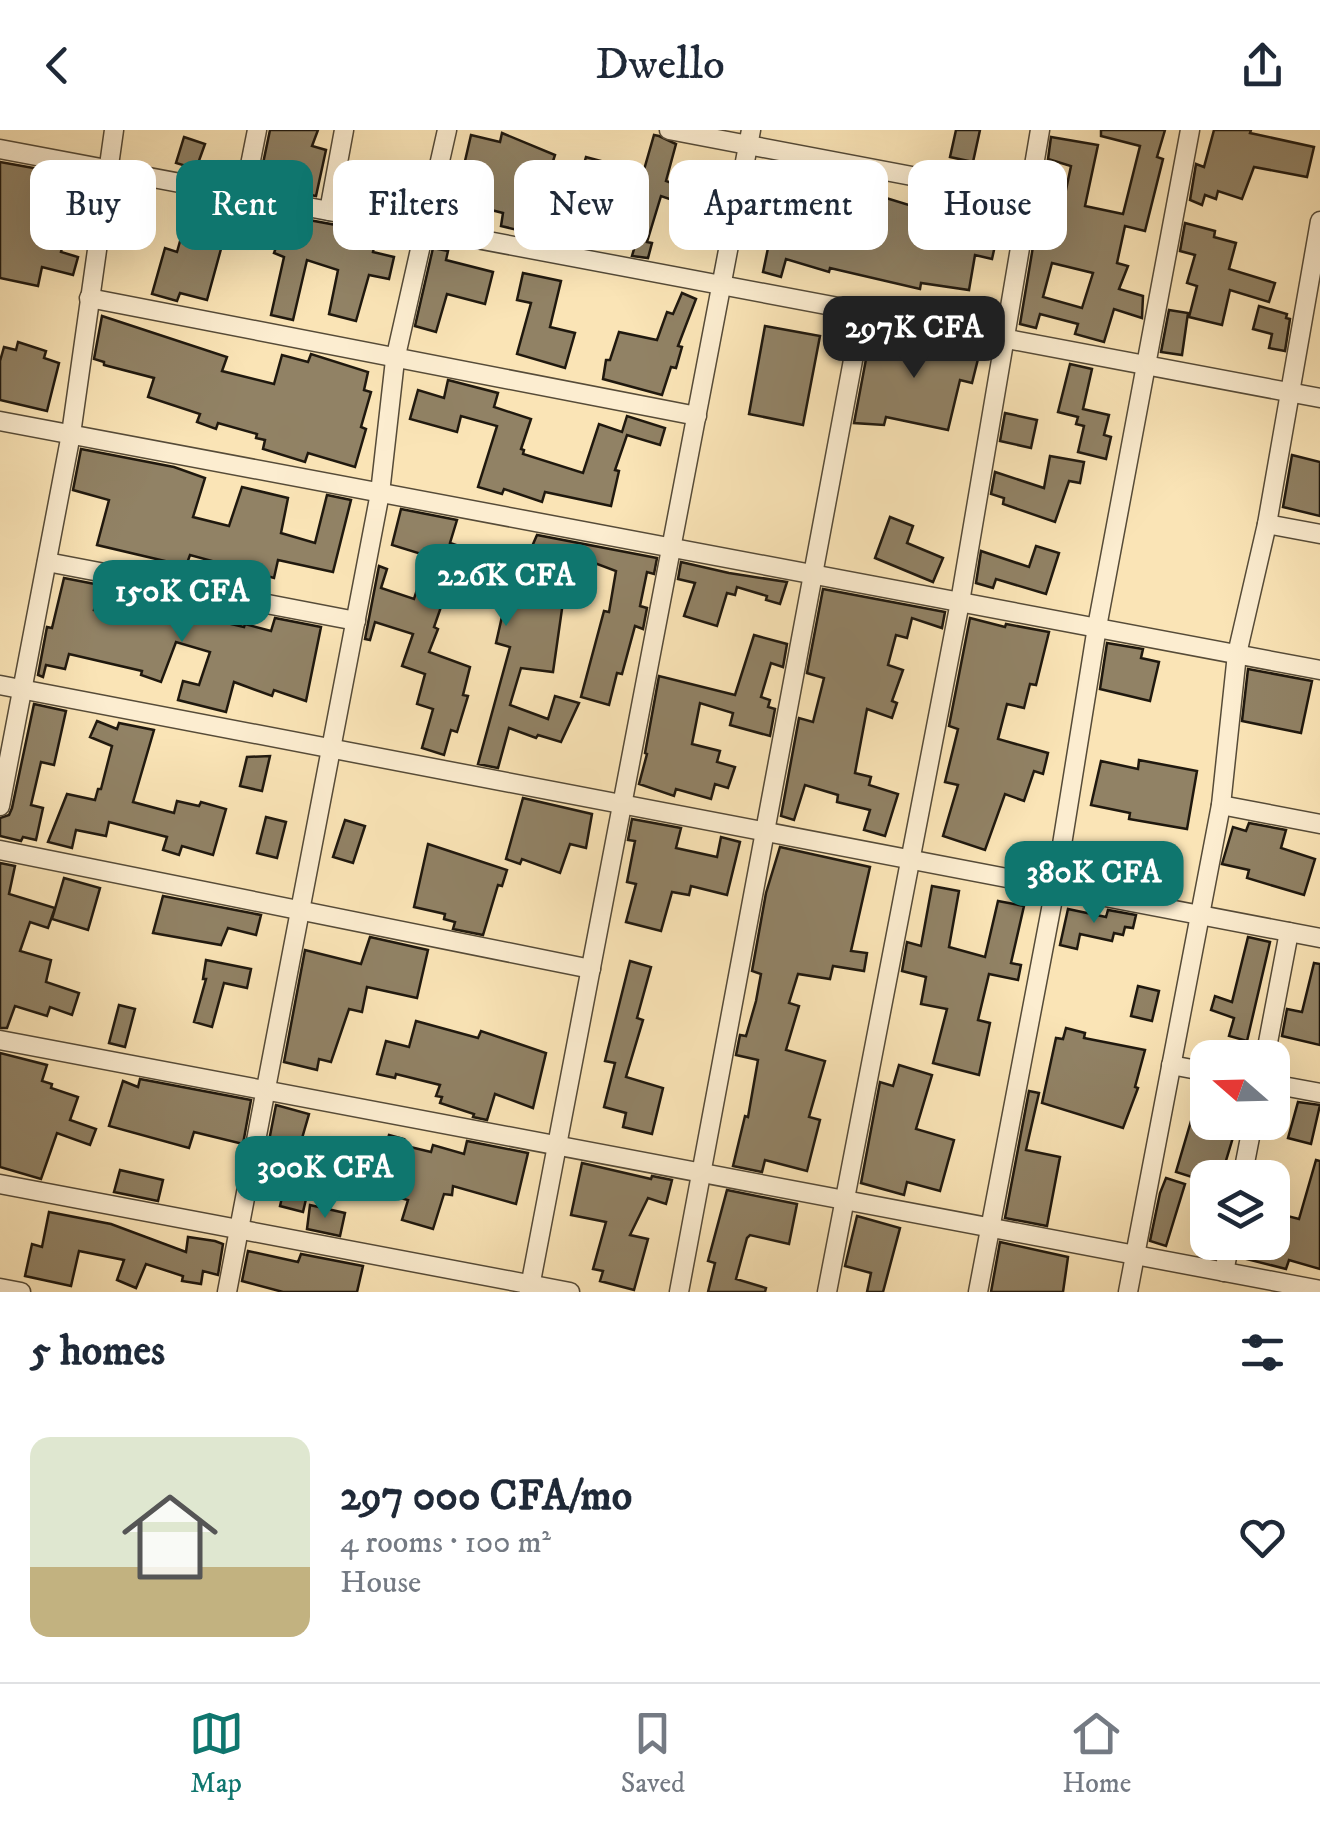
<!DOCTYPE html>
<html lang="en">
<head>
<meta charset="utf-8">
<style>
	body { margin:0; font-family:"IM FELL DW Pica",serif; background:#f2f2f3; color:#1f2937; height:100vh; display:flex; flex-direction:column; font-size:38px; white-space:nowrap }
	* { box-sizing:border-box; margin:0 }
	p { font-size:32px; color:#747a83 }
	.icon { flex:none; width:55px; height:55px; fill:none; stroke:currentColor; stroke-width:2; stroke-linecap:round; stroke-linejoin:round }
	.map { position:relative; height:1162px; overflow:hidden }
	.details { display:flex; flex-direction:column; background:#fff; flex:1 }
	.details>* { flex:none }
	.banner { position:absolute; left:30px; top:30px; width:1260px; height:90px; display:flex; gap:20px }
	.needle { width:65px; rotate:290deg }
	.buttons { position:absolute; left:1190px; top:910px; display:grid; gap:20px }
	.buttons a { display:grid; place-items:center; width:100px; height:100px; border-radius:20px; background:#fff; box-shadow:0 10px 40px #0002; font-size:50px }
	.price { position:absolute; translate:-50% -85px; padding:0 22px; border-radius:20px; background:#0f766e; color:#fff; font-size:32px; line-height:65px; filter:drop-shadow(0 2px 5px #0008) }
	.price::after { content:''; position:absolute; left:50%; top:60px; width:30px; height:22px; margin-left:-15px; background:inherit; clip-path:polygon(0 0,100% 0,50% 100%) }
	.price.active { background:#222; color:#fff }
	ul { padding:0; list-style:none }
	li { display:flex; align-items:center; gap:30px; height:250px; padding:0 30px }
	li span { display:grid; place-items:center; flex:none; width:280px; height:200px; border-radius:20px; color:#555 }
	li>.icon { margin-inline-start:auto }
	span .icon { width:120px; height:120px; fill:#fffc; stroke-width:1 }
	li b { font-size:42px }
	h2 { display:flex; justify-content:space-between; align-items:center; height:120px; padding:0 30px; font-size:42px }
	.pill { padding:0 35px; border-radius:20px; background:#fff; box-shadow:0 10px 40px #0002; font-size:35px; line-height:90px }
	.pill.active { background:#0f766e; color:#fff }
	header { display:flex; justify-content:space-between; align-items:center; height:130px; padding:0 30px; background:#fff; font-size:45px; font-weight:600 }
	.tab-bar { display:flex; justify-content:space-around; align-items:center; height:140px; border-top:2px solid #e0e1e3; background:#fff; font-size:28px; color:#747a83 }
	.tab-bar a { display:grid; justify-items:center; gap:5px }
	.tab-bar .active { color:#0f766e }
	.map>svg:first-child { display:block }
	.building { fill:#918265; stroke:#1f180e; stroke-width:2.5; fill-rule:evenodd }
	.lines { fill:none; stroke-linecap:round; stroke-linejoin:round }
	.minor-casing { stroke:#564b38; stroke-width:21 }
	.minor { stroke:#fcedd0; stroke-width:18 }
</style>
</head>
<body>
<header><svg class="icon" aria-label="back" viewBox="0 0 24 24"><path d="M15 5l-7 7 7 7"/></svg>Dwello<svg class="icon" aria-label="share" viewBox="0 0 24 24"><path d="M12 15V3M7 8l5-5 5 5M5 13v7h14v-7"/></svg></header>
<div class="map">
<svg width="1320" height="1162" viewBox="0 0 1320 1162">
	<rect width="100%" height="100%" fill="#fae4b6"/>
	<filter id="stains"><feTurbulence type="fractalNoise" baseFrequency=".002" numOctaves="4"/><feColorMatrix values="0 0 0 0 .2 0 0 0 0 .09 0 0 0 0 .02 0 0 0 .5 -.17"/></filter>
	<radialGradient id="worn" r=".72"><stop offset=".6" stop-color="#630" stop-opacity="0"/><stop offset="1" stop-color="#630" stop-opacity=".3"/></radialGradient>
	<g class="building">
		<polygon points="270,0 318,0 312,16 326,20 316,66 295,62 296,59 260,48"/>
		<polygon points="956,0 980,0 973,32 950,27"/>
		<path d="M1101,0H1165L1157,27L1163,29L1145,101L1125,96L1117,133L1128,136L1119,159L1143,166L1142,188L1114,179L1104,212L1075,204L1078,194L1040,184L1036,198L1020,194L1041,69L1063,74L1071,36L1048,29L1051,7L1098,15L1085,76L1123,84L1140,16L1101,6ZM1052,133L1093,143L1082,178L1043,167Z"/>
		<polygon points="1214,0 1251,0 1250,3 1314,17 1307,47 1254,37 1242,69 1218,61 1216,69 1205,65 1202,75 1190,70 1196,34 1204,37"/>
		<polygon points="502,3 555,25 548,47 578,54 586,27 608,33 601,59 637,64 654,5 659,6 676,14 666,51 694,61 690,76 661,66 647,112 652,113 648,128 632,126 636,112 598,107 595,118 589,117 501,96 503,83 444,68 451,41 462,44 471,5 500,12"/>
		<polygon points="184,7 205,14 196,39 176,33"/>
		<polygon points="0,32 50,41 48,48 63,52 57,74 72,77 61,122 78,127 73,145 42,137 38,156 0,148"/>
		<polygon points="812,40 836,44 833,57 873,64 932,82 931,86 998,102 992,129 975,125 969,160 921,153 920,159 830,138 829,142 786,129 781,147 763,142 773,94 797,101"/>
		<polygon points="198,69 253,80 243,114 224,108 207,170 180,163 177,171 152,164 165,118 177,122 184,97 190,98"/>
		<polygon points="287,86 336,95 339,99 376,108 373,122 394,127 389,149 369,145 356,191 329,184 338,140 307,130 293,190 271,185 284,127 274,123"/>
		<polygon points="1185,93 1215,101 1214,107 1236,113 1229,139 1275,153 1269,172 1230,160 1222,195 1189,187 1197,156 1187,153 1195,125 1180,121"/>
		<polygon points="433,118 448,121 446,130 493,142 485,174 447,164 436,202 415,196"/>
		<polygon points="523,143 561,151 550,197 575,203 565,238 517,224 531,173 517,170"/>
		<polygon points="682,163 696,169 678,216 682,217 676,238 671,237 662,265 603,249 606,230 610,230 619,202 657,210 667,182 673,184"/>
		<polygon points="1259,176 1287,184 1286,188 1290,189 1285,221 1269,218 1272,204 1253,199"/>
		<polygon points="1169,180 1188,183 1182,225 1161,222"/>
		<polygon points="102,186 227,227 222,241 274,254 282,225 308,232 311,224 368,242 364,260 371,262 361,297 366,299 355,337 308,323 305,332 263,319 265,310 256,308 257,304 218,293 216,299 197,292 200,284 148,267 154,248 104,235 104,232 94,229"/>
		<polygon points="765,196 820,206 803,295 749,284"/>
		<polygon points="874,206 923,219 925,206 981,217 972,253 960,250 948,300 886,287 884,295 854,293 870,208"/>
		<polygon points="18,212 46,221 44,228 59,233 47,281 0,270 0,231 4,217 16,220"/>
		<polygon points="1070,234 1092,239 1083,279 1109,285 1104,305 1111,307 1106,329 1078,322 1084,296 1076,294 1078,287 1058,282"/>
		<polygon points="448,250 498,263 494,277 531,289 521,319 524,320 523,324 583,343 599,294 622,302 627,286 665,298 660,315 627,305 615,340 619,341 611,376 545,362 542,372 504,359 502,364 478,357 497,296 461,286 457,302 410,289 418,260 444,268"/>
		<polygon points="1005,283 1037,290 1031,318 1000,311"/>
		<polygon points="81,319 174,337 205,348 193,387 229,396 242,357 288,368 281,403 315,413 327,365 351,370 333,442 278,430 274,448 190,425 186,436 97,415 109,370 73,360"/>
		<polygon points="1292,325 1320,332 1320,386 1283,377"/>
		<polygon points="1050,326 1084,332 1080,353 1069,351 1055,392 1003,374 1004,368 991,364 995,342 1044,358"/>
		<polygon points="401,379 457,390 450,413 497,429 500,419 527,428 537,405 657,428 654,444 647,442 640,476 647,478 643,499 635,496 622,544 617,543 609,575 581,567 604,481 609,482 616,441 560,420 559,426 548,423 534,465 563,472 553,542 521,538 510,575 548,589 555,566 579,573 561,612 538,605 536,608 509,598 498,638 478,634 510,517 496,513 510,451 476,441 474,448 443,438 432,475 441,477 434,497 438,499 429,522 470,537 463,565 468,566 457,602 451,600 444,625 422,618 433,579 417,574 425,544 402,536 413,504 375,492 370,510 365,509 379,436 387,439 381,458 414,469 428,426 392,415"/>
		<polygon points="890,387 913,396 907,413 943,428 933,452 875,428"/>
		<polygon points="1036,416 1059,423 1046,464 996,449 993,458 976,453 981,421 1029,437"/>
		<polygon points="681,432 729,443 787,452 780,474 766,470 767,466 737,457 735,465 727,463 717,496 684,486 695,453 678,449"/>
		<polygon points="64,448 100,455 94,480 133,489 139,462 213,476 210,489 244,497 245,494 271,501 275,488 321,497 306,571 274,560 272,566 234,552 226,582 178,570 183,551 199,555 210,522 176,512 161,552 141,545 142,541 69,524 65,539 46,535 43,547 38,545 47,497 52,498"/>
		<polygon points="823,459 945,482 942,498 912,488 907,508 896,505 888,535 903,540 892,571 897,573 892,588 867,579 855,643 871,647 869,655 898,664 885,706 864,700 870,680 837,672 838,665 805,655 794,690 781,686 799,588 813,592 824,548 807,543"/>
		<polygon points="970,488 1005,497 1006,494 1049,502 1036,555 1030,554 1024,578 1007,574 998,609 1048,623 1043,644 1034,641 1024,671 1005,664 985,720 943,706 958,655 945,652 958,599 949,596"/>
		<polygon points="754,505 787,514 783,537 771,533 761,567 770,570 768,577 775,579 770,606 730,595 733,583 700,573 692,614 720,621 717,632 735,637 728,658 715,654 711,669 676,659 674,666 639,654 647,624 645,623 659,546 735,565"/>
		<polygon points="1107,513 1143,519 1141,528 1159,532 1150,571 1100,559"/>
		<polygon points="1248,539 1312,551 1301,603 1242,591"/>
		<polygon points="34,574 66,581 54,635 41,632 31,675 43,678 36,710 23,707 21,711 0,706 0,688 9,685 12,678"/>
		<polygon points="97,591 117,599 119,593 154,600 133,672 174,683 177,671 199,676 201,672 226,679 213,725 182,716 179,725 163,720 167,707 109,692 106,706 76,700 72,718 48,712 67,664 95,670 98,659 101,659 112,616 90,607"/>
		<polygon points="270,626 262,661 240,656 247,627"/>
		<polygon points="1139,630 1197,641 1187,699 1129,689 1130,683 1091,675 1101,631 1138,639"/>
		<polygon points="523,668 592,684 586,718 570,714 560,743 522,729 520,734 506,729"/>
		<polygon points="266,687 286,692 277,728 257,723"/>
		<polygon points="632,689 681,698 676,718 717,727 721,707 740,712 727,765 691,756 689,765 672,762 661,801 626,792 636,754 627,752 635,711 628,710"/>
		<polygon points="345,690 365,696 353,733 333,727"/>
		<polygon points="1249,693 1286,700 1281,718 1315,729 1304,765 1247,748 1249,740 1222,734 1233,697 1246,701"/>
		<polygon points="428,714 507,740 502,756 498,755 483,805 453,799 455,792 444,789 445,784 414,777"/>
		<polygon points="780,717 870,737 851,821 867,823 864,841 833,836 830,849 798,844 789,873 799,876 786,920 825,931 809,987 820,990 807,1041 765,1030 762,1042 733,1036 745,986 748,987 758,930 736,925 740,905 746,906 756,871 761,844 752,841 766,763"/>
		<polygon points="0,733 15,736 9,764 55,778 48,798 30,792 20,821 51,830 46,852 79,863 72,885 50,877 47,886 15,876 7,898 0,898"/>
		<polygon points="64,748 100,758 88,800 52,789"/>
		<polygon points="932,756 959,761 949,817 985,827 998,771 1024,776 1011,833 1021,835 1018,850 989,844 978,890 990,893 979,945 933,933 947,879 921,874 926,847 902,841 907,812 921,816"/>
		<polygon points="163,766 261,785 256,805 228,798 221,815 153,803"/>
		<polygon points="1068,779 1106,787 1108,780 1136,785 1133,798 1125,797 1123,805 1114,803 1112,811 1080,804 1077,819 1060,815"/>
		<polygon points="370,807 428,820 417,868 367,857 362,882 349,879 331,932 319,929 317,940 284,932 305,820 361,834"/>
		<polygon points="1248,807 1270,812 1247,911 1229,906 1234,888 1211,880 1215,866 1232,872"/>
		<polygon points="206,830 251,839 247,858 224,853 212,897 194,892 206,849 203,849"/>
		<polygon points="630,831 651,837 637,888 643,890 626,947 663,958 652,1004 623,997 626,983 604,977 615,933 605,931"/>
		<polygon points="1314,833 1320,834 1320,915 1282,906 1287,879 1302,882"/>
		<polygon points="1138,856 1159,861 1152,891 1131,886"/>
		<polygon points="119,875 135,879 125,917 109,913"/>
		<polygon points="416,891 478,908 481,901 546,923 533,978 495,964 487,990 473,987 474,984 440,973 442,967 436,966 440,955 396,944 395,948 377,944 386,911 409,917"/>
		<polygon points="1066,898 1085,903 1084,908 1145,920 1135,957 1138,958 1123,998 1042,973 1056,908 1063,909"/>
		<polygon points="0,923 47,935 42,951 52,954 51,958 78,967 70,990 96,999 90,1015 57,1003 41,1049 0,1037"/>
		<polygon points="899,935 932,945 916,999 954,1010 940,1061 907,1052 904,1065 861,1053 880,952 893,956"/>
		<polygon points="140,949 251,970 243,1014 194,1002 189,1018 109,996 123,951 138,957"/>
		<polygon points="1029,961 1039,963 1026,1020 1060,1027 1047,1096 1005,1088"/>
		<polygon points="1298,972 1320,975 1311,1014 1288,1008"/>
		<polygon points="276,975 309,984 296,1029 267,1021"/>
		<polygon points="1191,991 1234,1004 1221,1047 1208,1042 1208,1052 1176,1042"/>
		<polygon points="389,1005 404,1009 402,1015 431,1022 433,1015 464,1024 467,1011 528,1023 516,1074 453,1056 452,1065 444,1064 433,1099 402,1090 408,1070 397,1067 400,1056 376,1049"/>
		<polygon points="1316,1030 1320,1031 1320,1139 1289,1130 1286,1139 1243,1128 1247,1112 1272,1112 1272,1082 1299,1089"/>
		<polygon points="582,1033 651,1049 652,1046 672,1050 666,1074 648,1068 630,1105 648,1109 634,1160 600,1151 603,1141 593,1139 606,1092 571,1085"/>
		<polygon points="289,1037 312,1043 303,1082 280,1076"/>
		<polygon points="120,1040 163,1050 158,1071 114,1062"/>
		<polygon points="1166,1048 1185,1054 1166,1116 1150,1111 1160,1063"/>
		<polygon points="727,1060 797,1074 789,1114 750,1105 747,1108 736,1149 766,1158 765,1162 708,1162 715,1133 708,1131"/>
		<polygon points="310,1075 345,1083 340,1106 307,1099"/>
		<polygon points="49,1082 111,1094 186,1122 188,1107 215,1111 223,1114 218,1145 203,1141 201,1154 182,1151 183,1146 146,1134 136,1158 117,1150 124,1130 79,1121 71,1156 25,1146 32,1114 42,1117"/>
		<polygon points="857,1086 900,1098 883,1162 867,1162 871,1143 845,1136"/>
		<polygon points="1000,1112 1068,1127 1063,1162 991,1162"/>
		<polygon points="248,1121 298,1132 301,1124 363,1136 357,1162 283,1162 242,1151"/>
	</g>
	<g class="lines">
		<g class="minor-casing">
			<g id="minor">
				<polyline points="669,0 1028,68"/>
				<polyline points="0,19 1320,268"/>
				<polyline points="244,65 257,0"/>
				<polyline points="329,81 344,0"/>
				<polyline points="89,168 697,286"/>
				<polyline points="0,291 1320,540"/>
				<polyline points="1267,394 1320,404"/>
				<polyline points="47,432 356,491"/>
				<polyline points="0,555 1320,808"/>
				<polyline points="1221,675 1320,694"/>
				<polyline points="0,676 71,304 114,0"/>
				<polyline points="0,720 591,839"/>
				<polyline points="0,910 1320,1160"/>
				<polyline points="1265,928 1289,802"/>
				<polyline points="1171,935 1208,942"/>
				<polyline points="1272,954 1320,963"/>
				<polyline points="1242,1048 1253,992"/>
				<polyline points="0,1054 570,1162"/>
				<polyline points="1224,1142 1230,1112"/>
				<polyline points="0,1158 21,1162"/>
				<polyline points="227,1162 380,363 395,230 447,0"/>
				<polyline points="529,1162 751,0"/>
				<polyline points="679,1162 862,182"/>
				<polyline points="827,1162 960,472 1040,0"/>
				<polyline points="978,1162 1055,758 1097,497 1190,0"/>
				<polyline points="1128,1162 1221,675 1237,524 1267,394 1320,91"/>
			</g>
		</g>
		<use href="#minor" class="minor"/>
	</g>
	<rect width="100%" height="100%" filter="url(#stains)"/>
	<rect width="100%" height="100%" fill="url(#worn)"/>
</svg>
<div class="buttons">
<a><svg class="needle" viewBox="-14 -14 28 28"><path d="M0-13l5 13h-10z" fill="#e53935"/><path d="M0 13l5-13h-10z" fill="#747a83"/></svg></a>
<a><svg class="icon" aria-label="layers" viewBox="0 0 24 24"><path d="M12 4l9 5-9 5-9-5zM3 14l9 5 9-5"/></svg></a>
</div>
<b class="price active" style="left:914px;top:251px">297K CFA</b>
<b class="price" style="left:506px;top:499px">226K CFA</b>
<b class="price" style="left:182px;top:515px">150K CFA</b>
<b class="price" style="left:1094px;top:796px">380K CFA</b>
<b class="price" style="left:325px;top:1091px">300K CFA</b>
<div class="banner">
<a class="pill">Buy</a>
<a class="pill active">Rent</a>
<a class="pill">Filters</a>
<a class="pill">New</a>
<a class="pill">Apartment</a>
<a class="pill">House</a>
</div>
</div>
<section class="details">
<h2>5 homes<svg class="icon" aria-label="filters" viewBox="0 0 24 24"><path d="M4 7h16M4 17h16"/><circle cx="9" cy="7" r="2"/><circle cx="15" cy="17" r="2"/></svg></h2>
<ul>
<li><span style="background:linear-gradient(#dfe7d0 65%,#c2b280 0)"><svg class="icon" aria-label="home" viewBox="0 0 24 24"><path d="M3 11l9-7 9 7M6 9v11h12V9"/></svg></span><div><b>297 000 CFA/mo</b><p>4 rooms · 100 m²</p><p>House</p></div><svg class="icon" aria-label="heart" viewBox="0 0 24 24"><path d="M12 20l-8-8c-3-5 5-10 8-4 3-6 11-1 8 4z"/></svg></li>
</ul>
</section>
<nav class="tab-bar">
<a class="active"><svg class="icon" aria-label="map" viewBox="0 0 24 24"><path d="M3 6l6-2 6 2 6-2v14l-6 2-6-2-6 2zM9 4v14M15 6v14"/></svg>Map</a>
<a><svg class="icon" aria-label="saved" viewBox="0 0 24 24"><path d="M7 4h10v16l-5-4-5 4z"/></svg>Saved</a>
<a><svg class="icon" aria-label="home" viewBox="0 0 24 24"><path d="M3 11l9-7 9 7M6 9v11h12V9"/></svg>Home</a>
</nav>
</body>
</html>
